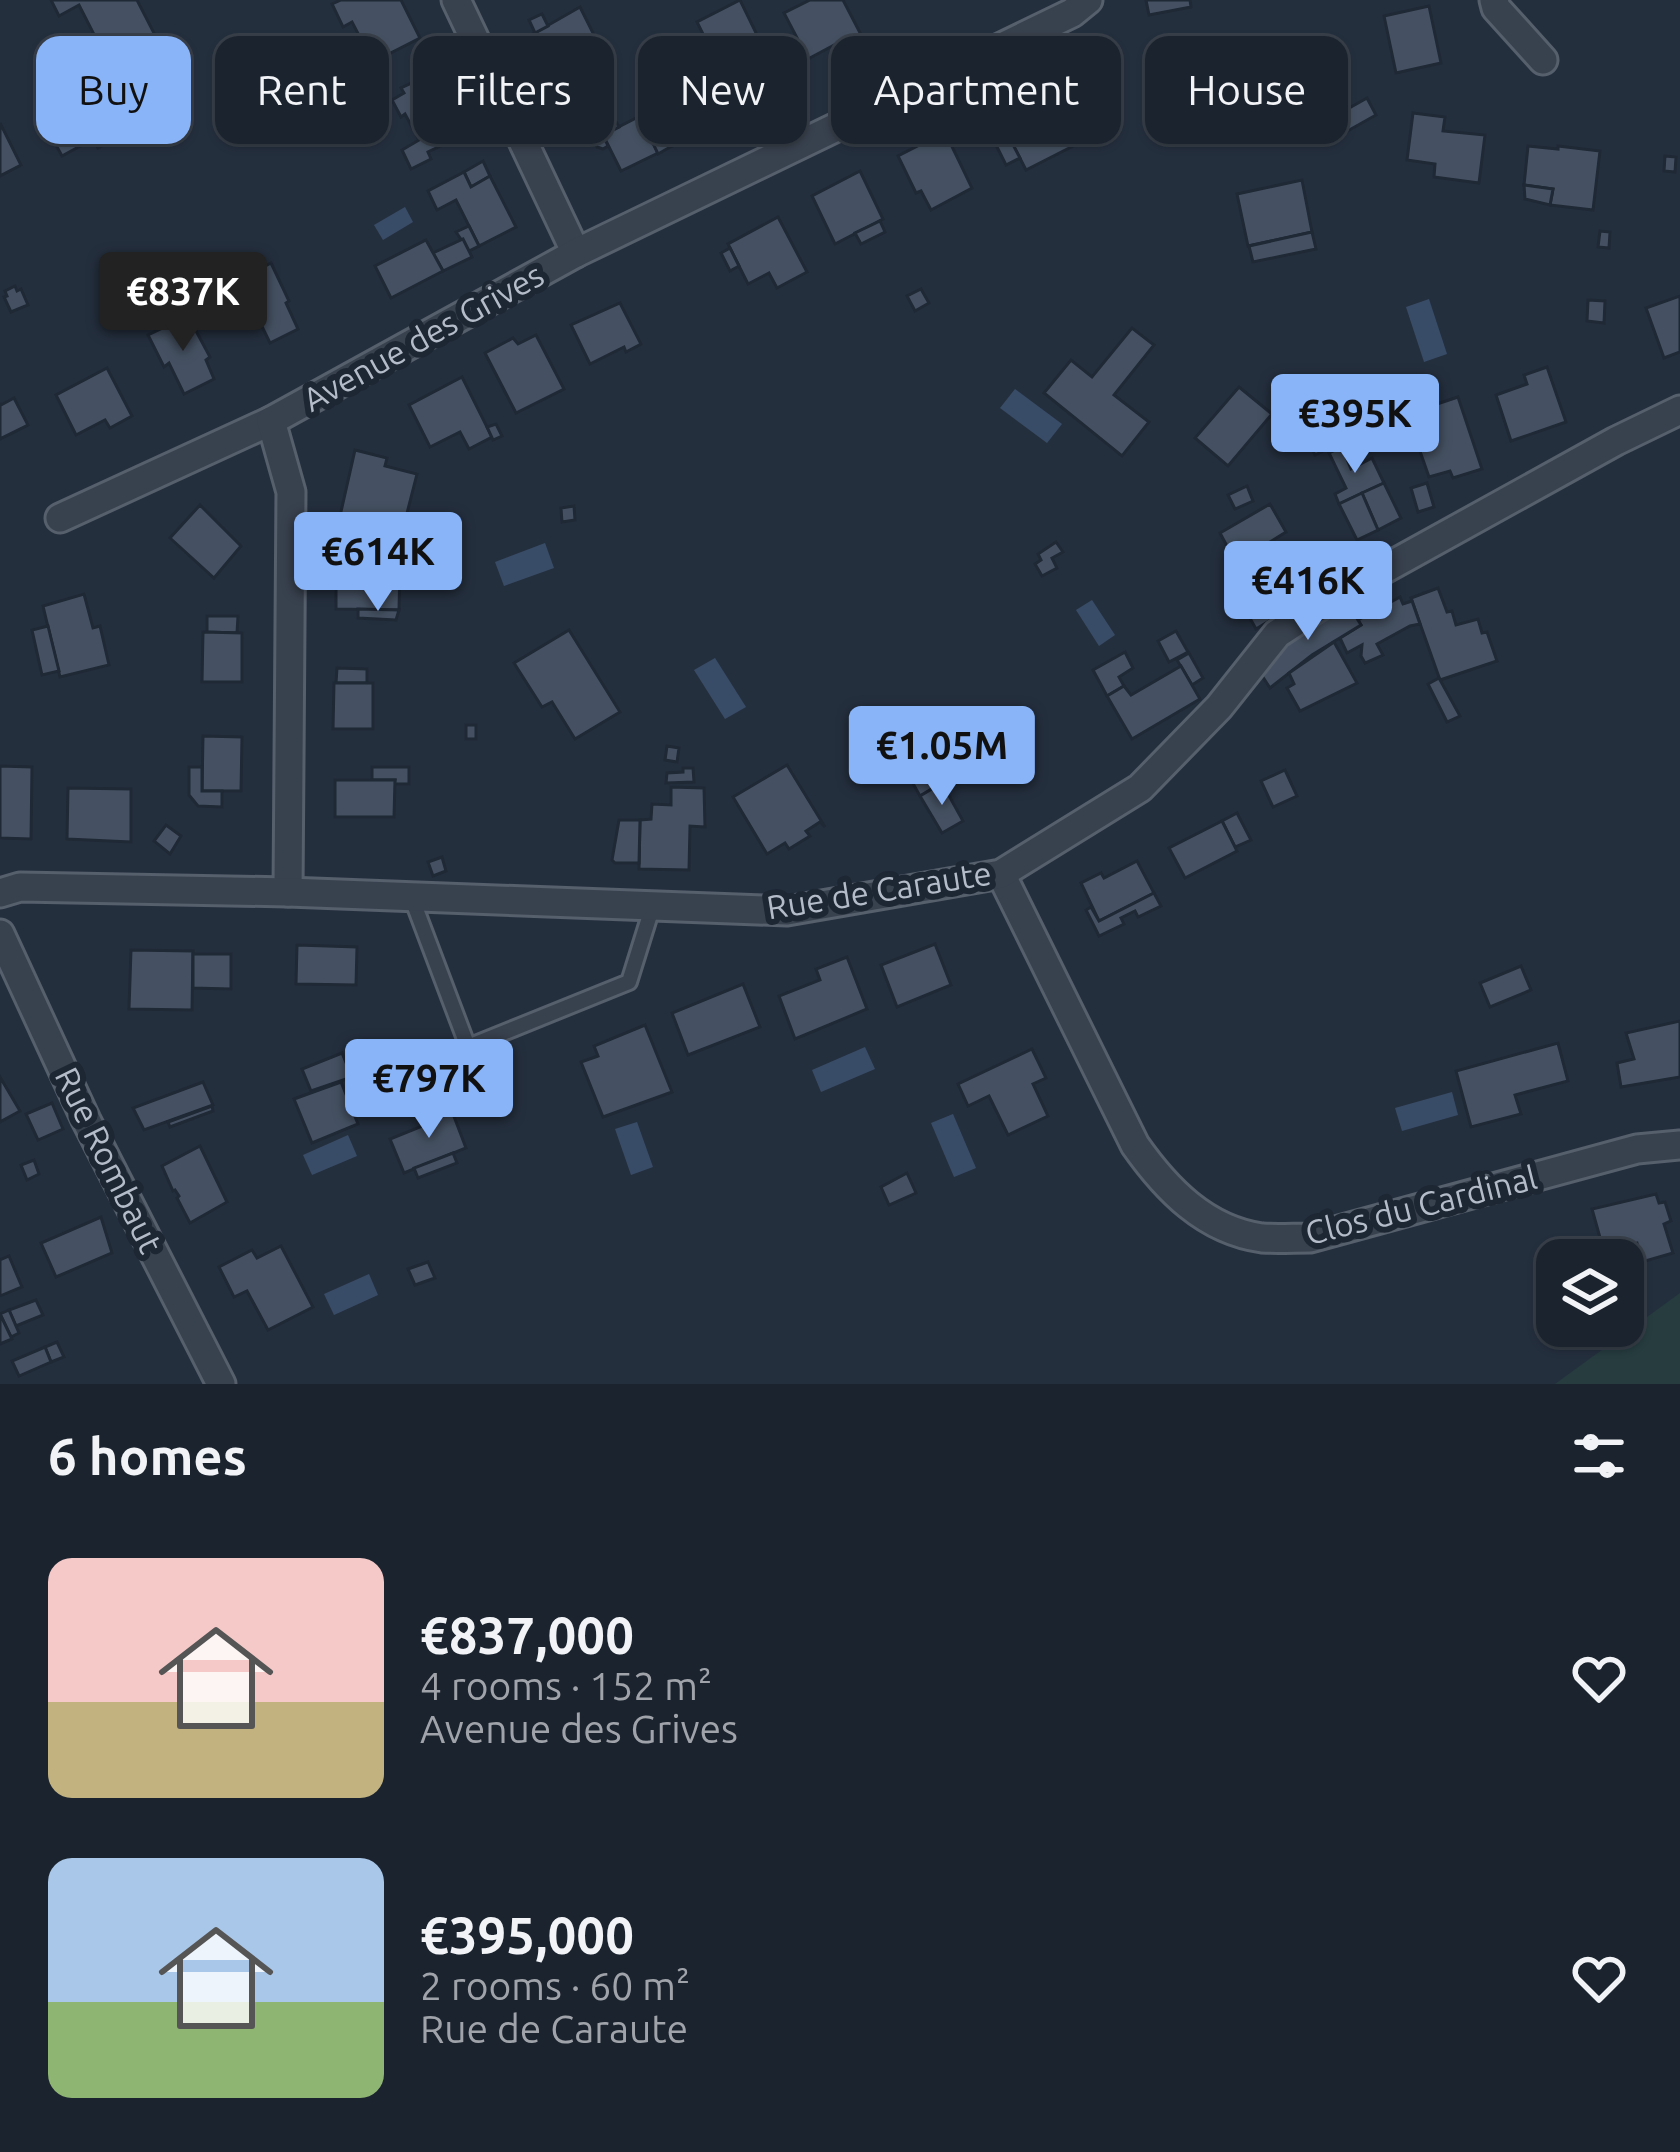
<!DOCTYPE html>
<html lang="en">
<head>
<meta charset="utf-8">
<style>
	body { margin:0; font-family:Ubuntu,sans-serif; background:#282f3a; color:#f1f3f6; height:100vh; display:flex; flex-direction:column; font-size:45px; white-space:nowrap }
	* { box-sizing:border-box; margin:0 }
	p { font-size:39px; color:#a0a4aa }
	.icon { flex:none; width:66px; height:66px; fill:none; stroke:currentColor; stroke-width:2; stroke-linecap:round; stroke-linejoin:round }
	.map { position:relative; height:1384px; overflow:hidden }
	.details { display:flex; flex-direction:column; background:#1b232e; flex:1 }
	.details>* { flex:none }
	.top-card { position:absolute; left:36px; top:36px; width:1608px; height:108px; display:flex; gap:24px }
	.tools { position:absolute; left:1536px; top:1239px; display:grid; gap:24px }
	.tools a { display:grid; place-items:center; width:108px; height:108px; border-radius:24px; background:#1b232e; box-shadow:0 3px 9px #0004,0 0 0 3px #39404a; font-size:60px }
	.price { position:absolute; translate:-50% -102px; padding:0 27px; border-radius:12px; background:#8ab4f8; color:#111; font-size:39px; line-height:78px; filter:drop-shadow(0 3px 6px #0008) }
	.price::after { content:''; position:absolute; left:50%; top:72px; width:36px; height:27px; margin-left:-18px; background:inherit; clip-path:polygon(0 0,100% 0,50% 100%) }
	.price.active { background:#222; color:#fff }
	ul { padding:0; list-style:none }
	li { display:flex; align-items:center; gap:36px; height:300px; padding:0 48px }
	li span { display:grid; place-items:center; flex:none; width:336px; height:240px; border-radius:24px; color:#555 }
	li>.icon { margin-inline-start:auto }
	span .icon { width:144px; height:144px; fill:#fffc; stroke-width:1 }
	li b { font-size:51px }
	h2 { display:flex; justify-content:space-between; align-items:center; height:144px; padding:0 48px; font-size:51px }
	.pill { padding:0 42px; border-radius:24px; background:#1b232e; box-shadow:0 3px 9px #0004,0 0 0 3px #39404a; font-size:42px; line-height:108px }
	.pill.active { background:#8ab4f8; color:#111 }
	.map>svg:first-child { display:block }
	.green { fill:#263c3f }
	.water { fill:#394c67 }
	.building { fill:#455162; stroke:#1f2835; stroke-width:3 }
	.lines { fill:none; stroke-linecap:round; stroke-linejoin:round }
	.lane-casing { stroke:#565f6c; stroke-width:20 }
	.street-casing { stroke:#565f6c; stroke-width:33 }
	.lane { stroke:#38414e; stroke-width:14 }
	.street { stroke:#38414e; stroke-width:27 }
	.labels { text-anchor:middle; stroke-width:12; stroke-linejoin:round; paint-order:stroke }
	.street-label { font-size:33px; fill:#b4bcc9; stroke:#1d2633 }
</style>
</head>
<body>
<div class="map">
<svg width="1680" height="1384" viewBox="0 0 1680 1384">
	<rect width="100%" height="100%" fill="#242f3e"/>
	<polygon class="green" points="1680,1293 1680,1384 1555,1384"/>
	<g class="water">
		<polygon points="405,207 413,222 383,240 374,225"/>
		<polygon points="1429,299 1447,354 1424,362 1406,307"/>
		<polygon points="1015,389 1062,424 1047,443 1000,408"/>
		<polygon points="545,543 554,568 504,586 495,562"/>
		<polygon points="1092,600 1115,635 1099,646 1076,610"/>
		<polygon points="715,658 746,707 725,719 694,670"/>
		<polygon points="865,1047 875,1069 821,1092 812,1070"/>
		<polygon points="1452,1092 1458,1115 1402,1131 1395,1108"/>
		<polygon points="953,1114 976,1168 954,1177 931,1123"/>
		<polygon points="637,1122 653,1167 631,1175 615,1129"/>
		<polygon points="348,1135 357,1156 312,1175 303,1155"/>
		<polygon points="369,1274 378,1295 334,1315 324,1294"/>
	</g>
	<g class="building">
		<polygon points="51,0 137,0 155,35 107,60 79,5 59,16"/>
		<polygon points="341,0 401,0 420,38 373,62 352,22 343,27 332,4"/>
		<polygon points="740,0 778,78 735,99 697,22"/>
		<polygon points="810,0 843,0 869,50 845,63 836,44 808,59 784,13"/>
		<polygon points="1146,0 1190,0 1191,7 1149,15"/>
		<polygon points="1429,6 1441,63 1396,73 1384,16"/>
		<polygon points="580,7 605,57 567,77 550,45 539,52 531,35"/>
		<polygon points="542,14 548,26 535,33 529,20"/>
		<polygon points="433,73 448,101 445,104 461,136 428,152 431,159 411,169 402,150 419,140 405,114 401,117 392,100 404,93 401,88"/>
		<polygon points="666,75 672,90 660,95 654,81"/>
		<polygon points="1058,87 1076,123 1067,128 1075,145 1026,170 1009,137 1038,120 1029,101"/>
		<polygon points="136,89 148,111 130,117 119,95"/>
		<polygon points="267,89 285,101 272,120 255,109"/>
		<polygon points="94,90 101,104 119,95 131,119 114,128 118,137 98,148 93,139 62,156 41,118 60,105"/>
		<polygon points="1367,98 1376,115 1344,133 1335,116"/>
		<polygon points="1413,113 1445,117 1443,131 1485,135 1479,183 1434,177 1435,164 1407,160"/>
		<polygon points="640,116 658,153 621,171 603,135"/>
		<polygon points="658,118 672,146 658,154 645,126"/>
		<polygon points="615,120 619,127 603,135 608,146 603,149 597,147 592,137 594,132"/>
		<polygon points="680,121 689,138 672,146 663,129"/>
		<polygon points="0,123 21,165 0,176"/>
		<polygon points="945,132 972,188 931,210 921,191 916,193 898,156"/>
		<polygon points="1009,137 1020,158 1006,165 996,145"/>
		<polygon points="1528,146 1558,149 1558,146 1600,151 1593,210 1550,205 1553,189 1524,185"/>
		<polygon points="1665,156 1676,157 1675,172 1664,171"/>
		<polygon points="483,161 490,176 471,187 464,172"/>
		<polygon points="860,171 883,219 835,244 812,196"/>
		<polygon points="464,172 471,187 490,176 516,227 479,246 456,200 437,210 428,191"/>
		<polygon points="1302,180 1312,232 1248,246 1237,194"/>
		<polygon points="1524,185 1553,189 1550,205 1525,199"/>
		<polygon points="778,217 807,272 777,288 769,273 748,284 728,244"/>
		<polygon points="880,221 885,232 861,244 855,233"/>
		<polygon points="469,226 479,246 469,251 456,232"/>
		<polygon points="1600,231 1610,232 1609,248 1598,247"/>
		<polygon points="1312,232 1316,249 1253,262 1249,246"/>
		<polygon points="463,239 472,257 443,271 433,253"/>
		<polygon points="426,240 443,271 391,298 375,266"/>
		<polygon points="730,248 739,266 730,271 721,253"/>
		<polygon points="271,263 289,301 286,303 298,329 270,343 256,314 250,317 232,283"/>
		<polygon points="15,286 17,291 21,289 28,305 11,312 4,297 7,296 5,291"/>
		<polygon points="921,289 929,303 915,311 907,296"/>
		<polygon points="1680,296 1680,352 1664,358 1646,308"/>
		<polygon points="1588,300 1605,301 1604,323 1587,321"/>
		<polygon points="620,303 641,344 626,352 624,347 590,364 571,325"/>
		<polygon points="188,316 210,357 206,360 214,379 184,394 169,363 164,367 148,335"/>
		<polygon points="1132,328 1154,345 1114,395 1149,422 1122,456 1044,393 1071,360 1092,377"/>
		<polygon points="536,335 564,389 516,413 485,353 513,338 518,344"/>
		<polygon points="1547,367 1566,422 1511,441 1496,395 1527,384 1524,375"/>
		<polygon points="107,368 132,416 110,428 105,420 76,435 56,395"/>
		<polygon points="462,377 492,437 469,449 460,432 430,447 409,405"/>
		<polygon points="1239,387 1272,414 1228,466 1195,438"/>
		<polygon points="1305,397 1333,403 1328,422 1301,417"/>
		<polygon points="1458,397 1482,469 1453,478 1450,471 1429,477 1407,414"/>
		<polygon points="14,398 28,425 0,439 0,403 1,405"/>
		<polygon points="1307,420 1330,425 1339,443 1315,455 1301,424"/>
		<polygon points="496,424 502,436 493,440 487,427"/>
		<polygon points="1342,447 1351,469 1372,458 1384,483 1339,504 1335,494 1346,488 1329,453"/>
		<polygon points="355,450 387,458 385,466 417,474 404,525 373,518 371,524 340,516"/>
		<polygon points="1384,483 1401,518 1378,530 1362,493"/>
		<polygon points="1427,483 1434,507 1418,512 1411,488"/>
		<polygon points="1247,486 1253,501 1235,509 1228,495"/>
		<polygon points="1362,493 1378,530 1357,540 1339,504"/>
		<polygon points="1270,504 1286,532 1270,542 1281,562 1233,588 1226,576 1240,569 1238,563 1242,560 1234,545 1228,548 1220,533"/>
		<polygon points="200,505 241,546 214,578 170,538"/>
		<polygon points="574,506 575,520 562,522 561,508"/>
		<polygon points="1056,542 1063,552 1052,558 1057,568 1042,576 1035,564 1041,560 1038,554"/>
		<polygon points="336,564 400,566 399,610 336,609"/>
		<polygon points="1271,567 1294,607 1274,618 1253,577"/>
		<polygon points="1253,577 1274,618 1256,629 1233,588"/>
		<polygon points="1438,588 1447,612 1452,611 1456,625 1478,619 1482,633 1487,632 1497,661 1440,680 1411,598"/>
		<polygon points="84,594 93,628 100,626 109,665 60,677 43,606"/>
		<polygon points="1400,597 1403,604 1412,601 1420,624 1410,626 1377,644 1383,655 1365,663 1361,656 1362,645 1347,653 1340,638 1361,625 1358,620"/>
		<polygon points="1347,602 1361,625 1312,655 1270,688 1257,668 1297,631"/>
		<polygon points="358,609 399,610 396,620 358,618"/>
		<polygon points="207,616 238,616 237,633 207,632"/>
		<polygon points="48,626 59,671 42,675 32,630"/>
		<polygon points="569,630 620,712 575,739 552,702 542,707 514,663"/>
		<polygon points="1176,631 1188,652 1169,662 1158,641"/>
		<polygon points="203,632 242,633 242,682 202,682"/>
		<polygon points="1334,642 1357,683 1300,711 1287,688 1294,684 1289,673"/>
		<polygon points="1125,652 1133,668 1119,677 1124,686 1107,696 1093,670"/>
		<polygon points="1189,653 1203,678 1192,685 1177,660"/>
		<polygon points="1181,666 1200,699 1132,739 1107,696 1124,686 1131,695"/>
		<polygon points="337,668 367,669 367,683 336,683"/>
		<polygon points="1439,678 1460,716 1447,722 1428,684"/>
		<polygon points="334,683 373,683 373,729 333,729"/>
		<polygon points="899,711 905,722 887,732 882,722"/>
		<polygon points="905,722 940,784 920,796 906,771 901,774 892,760 904,754 890,730"/>
		<rect x="466" y="725" width="10" height="14"/>
		<polygon points="203,736 242,737 241,791 202,791"/>
		<polygon points="667,746 679,748 677,762 665,760"/>
		<polygon points="787,765 825,827 820,822 806,831 810,836 789,849 785,843 767,854 733,797"/>
		<polygon points="0,766 32,767 31,839 0,838"/>
		<polygon points="189,767 202,767 202,791 222,791 222,807 198,806 189,795"/>
		<polygon points="372,767 409,767 409,784 394,784 395,780 372,780"/>
		<polygon points="683,768 693,768 694,782 666,783 667,773 683,772"/>
		<polygon points="1285,770 1297,796 1273,807 1261,781"/>
		<polygon points="335,780 395,780 394,817 335,817"/>
		<polygon points="942,783 963,821 942,833 920,796"/>
		<polygon points="671,787 704,788 705,827 690,826 689,870 639,869 640,820 651,819 652,804 671,805"/>
		<polygon points="68,788 131,789 131,842 67,839"/>
		<polygon points="1237,813 1251,840 1235,847 1222,821"/>
		<polygon points="619,820 640,820 639,863 615,863 612,860"/>
		<polygon points="1222,821 1237,851 1185,878 1169,848"/>
		<polygon points="166,825 181,836 170,854 154,841"/>
		<polygon points="442,857 446,871 433,876 428,862"/>
		<polygon points="1137,861 1154,893 1099,921 1081,883 1101,873 1104,878"/>
		<polygon points="1154,893 1161,906 1138,917 1135,911 1121,918 1124,924 1099,936 1086,910 1091,907 1099,921"/>
		<polygon points="935,944 951,985 897,1007 881,965"/>
		<polygon points="297,945 357,947 356,985 296,984"/>
		<polygon points="131,950 193,951 192,1010 129,1009"/>
		<polygon points="193,954 231,954 231,989 193,988"/>
		<polygon points="847,957 867,1009 795,1039 779,996 820,980 816,969"/>
		<polygon points="1521,966 1531,990 1490,1007 1480,983"/>
		<polygon points="743,984 760,1027 688,1055 672,1013"/>
		<polygon points="1680,1021 1680,1077 1621,1087 1617,1063 1634,1059 1626,1033"/>
		<polygon points="645,1025 672,1092 603,1117 581,1062 598,1056 594,1046"/>
		<polygon points="1558,1043 1568,1081 1515,1095 1521,1114 1471,1127 1456,1071"/>
		<polygon points="1032,1049 1046,1078 1033,1084 1048,1116 1008,1135 989,1096 968,1106 958,1084"/>
		<polygon points="342,1053 352,1077 311,1091 302,1069"/>
		<polygon points="0,1077 20,1111 0,1122"/>
		<polygon points="203,1082 213,1105 144,1130 133,1108"/>
		<polygon points="341,1082 358,1124 312,1143 294,1099"/>
		<polygon points="52,1103 63,1129 38,1140 26,1114"/>
		<polygon points="212,1106 213,1111 170,1127 168,1122"/>
		<polygon points="450,1106 466,1148 404,1173 390,1139 430,1123 427,1115"/>
		<polygon points="200,1146 227,1202 190,1223 177,1198 179,1196 175,1190 173,1191 162,1166"/>
		<polygon points="453,1153 457,1163 418,1178 414,1168"/>
		<polygon points="34,1160 39,1174 27,1180 21,1165"/>
		<polygon points="907,1173 916,1193 889,1205 881,1187"/>
		<polygon points="1656,1194 1659,1203 1665,1202 1671,1221 1664,1224 1673,1253 1642,1262 1637,1243 1604,1252 1592,1209"/>
		<polygon points="101,1217 112,1253 56,1277 41,1243"/>
		<polygon points="281,1246 313,1307 268,1330 247,1291 234,1297 219,1267 252,1250 257,1258"/>
		<polygon points="9,1256 22,1287 0,1296 0,1260"/>
		<polygon points="428,1262 435,1278 415,1285 408,1269"/>
		<polygon points="36,1300 43,1315 16,1326 9,1310"/>
		<polygon points="9,1310 19,1333 11,1337 0,1314"/>
		<polygon points="0,1314 12,1339 0,1344"/>
		<polygon points="57,1342 64,1357 51,1362 45,1347"/>
		<polygon points="45,1347 51,1362 19,1376 12,1361"/>
	</g>
	<g class="lines">
		<g class="lane-casing">
			<polyline id="lane" points="411,896 468,1047 629,982 653,905"/>
		</g>
		<g class="street-casing">
			<g id="street">
				<polyline points="456,0 576,253"/>
				<polyline points="1494,0 1496,8 1543,60"/>
				<polyline points="60,518 271,421"/>
				<path d="M1001,874L1135,1145C1166,1189 1205,1230 1262,1238C1277,1239 1294,1238 1310,1238L1637,1149L1680,1145"/>
				<polyline points="288,892 291,492 271,421 576,253 1072,13 1088,0"/>
				<polyline points="0,893 20,887 288,892 787,911 1001,874 1140,788 1219,707 1277,634 1332,598 1616,441 1680,410"/>
				<polyline points="0,934 86,1120 221,1384"/>
			</g>
		</g>
		<use href="#lane" class="lane"/>
		<use href="#street" class="street"/>
	</g>
	<g class="labels">
		<g class="street-label">
			<text transform="translate(423 337) rotate(-29)" y="12">Avenue des Grives</text>
			<text transform="translate(879 890) rotate(-9)" y="12">Rue de Caraute</text>
			<text transform="translate(109 1160) rotate(64)" y="12">Rue Rombaut</text>
			<text transform="translate(1421 1205) rotate(-14)" y="12">Clos du Cardinal</text>
		</g>
	</g>
</svg>
<div class="tools">
<a><svg class="icon" aria-label="layers" viewBox="0 0 24 24"><path d="M12 4l9 5-9 5-9-5zM3 14l9 5 9-5"/></svg></a>
</div>
<b class="price active" style="left:183px;top:354px">€837K</b>
<b class="price" style="left:1355px;top:476px">€395K</b>
<b class="price" style="left:378px;top:614px">€614K</b>
<b class="price" style="left:1308px;top:643px">€416K</b>
<b class="price" style="left:942px;top:808px">€1.05M</b>
<b class="price" style="left:429px;top:1141px">€797K</b>
<div class="top-card">
<a class="pill active">Buy</a>
<a class="pill">Rent</a>
<a class="pill">Filters</a>
<a class="pill">New</a>
<a class="pill">Apartment</a>
<a class="pill">House</a>
</div>
</div>
<section class="details">
<h2>6 homes<svg class="icon" aria-label="filters" viewBox="0 0 24 24"><path d="M4 7h16M4 17h16"/><circle cx="9" cy="7" r="2"/><circle cx="15" cy="17" r="2"/></svg></h2>
<ul>
<li><span style="background:linear-gradient(#f6c9c9 60%,#c2b280 0)"><svg class="icon" aria-label="home" viewBox="0 0 24 24"><path d="M3 11l9-7 9 7M6 9v11h12V9"/></svg></span><div><b>€837,000</b><p>4 rooms · 152 m²</p><p>Avenue des Grives</p></div><svg class="icon" aria-label="heart" viewBox="0 0 24 24"><path d="M12 20l-8-8c-3-5 5-10 8-4 3-6 11-1 8 4z"/></svg></li>
<li><span style="background:linear-gradient(#a9c7e8 60%,#8fb573 0)"><svg class="icon" aria-label="home" viewBox="0 0 24 24"><path d="M3 11l9-7 9 7M6 9v11h12V9"/></svg></span><div><b>€395,000</b><p>2 rooms · 60 m²</p><p>Rue de Caraute</p></div><svg class="icon" aria-label="heart" viewBox="0 0 24 24"><path d="M12 20l-8-8c-3-5 5-10 8-4 3-6 11-1 8 4z"/></svg></li>
</ul>
</section>
</body>
</html>
